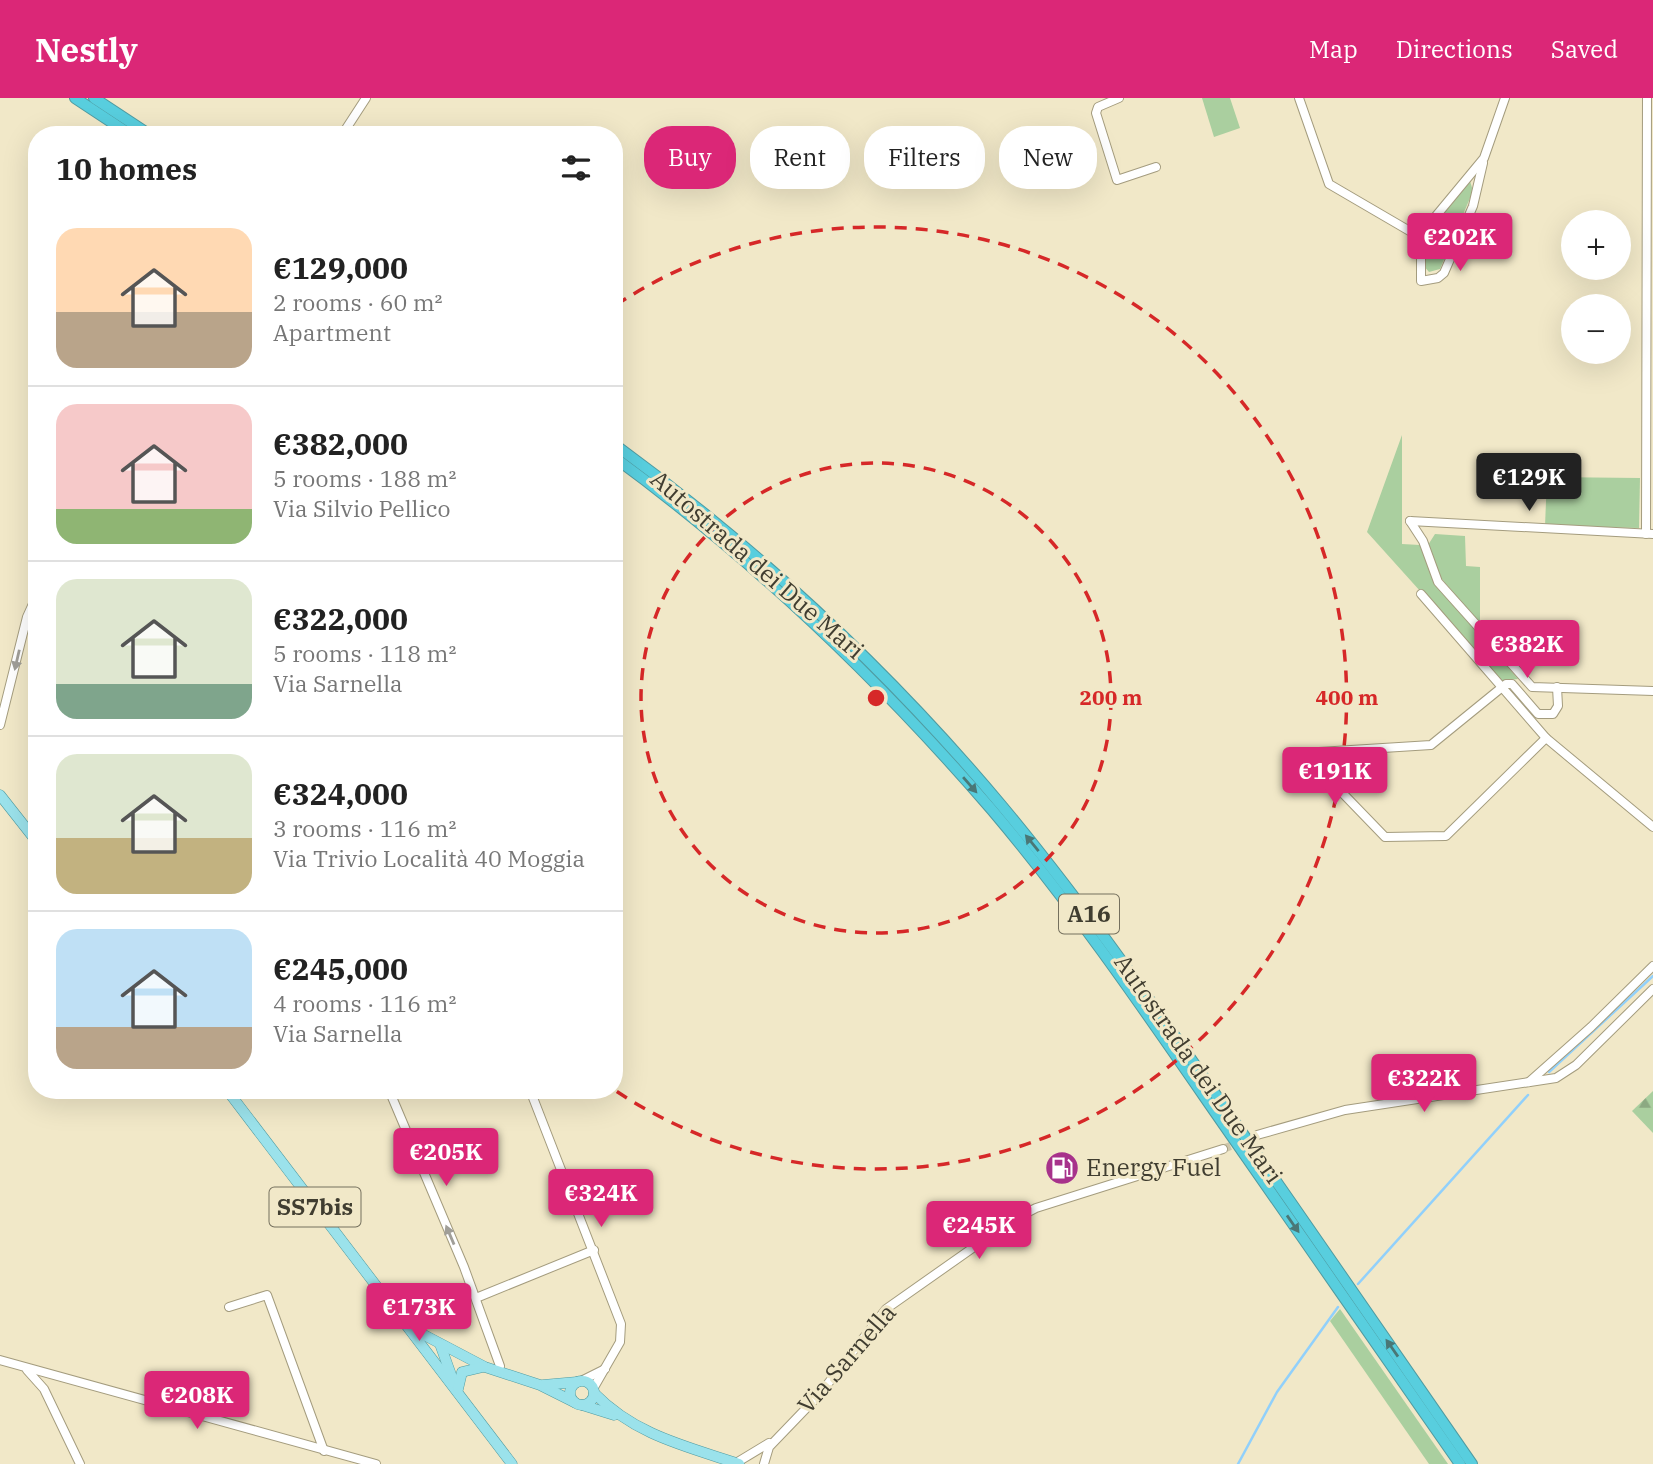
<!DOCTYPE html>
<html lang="en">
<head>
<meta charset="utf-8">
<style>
	body { margin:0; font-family:"IBM Plex Serif",serif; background:#f2f2f2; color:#222; height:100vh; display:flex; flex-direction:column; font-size:26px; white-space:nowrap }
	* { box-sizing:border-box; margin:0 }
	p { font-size:23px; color:#767676 }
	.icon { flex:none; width:38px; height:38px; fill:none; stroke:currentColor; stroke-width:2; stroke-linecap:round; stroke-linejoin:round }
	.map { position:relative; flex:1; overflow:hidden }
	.drawer { position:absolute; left:28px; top:28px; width:595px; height:973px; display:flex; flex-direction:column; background:#fff; border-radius:28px; box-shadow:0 7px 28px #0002 }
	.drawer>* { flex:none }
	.guide { position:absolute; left:644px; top:28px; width:665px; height:63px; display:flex; gap:14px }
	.buttons { position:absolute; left:1561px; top:112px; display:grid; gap:14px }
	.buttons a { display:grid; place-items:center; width:70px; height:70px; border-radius:50%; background:#fff; box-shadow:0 7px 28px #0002; font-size:35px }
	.price { position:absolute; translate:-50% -60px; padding:0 16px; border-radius:7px; background:#db2777; color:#fff; font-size:23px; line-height:46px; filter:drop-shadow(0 2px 4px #0008) }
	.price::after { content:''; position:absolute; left:50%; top:42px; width:21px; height:16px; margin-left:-10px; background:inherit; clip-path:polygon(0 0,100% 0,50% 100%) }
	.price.on { background:#222; color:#fff }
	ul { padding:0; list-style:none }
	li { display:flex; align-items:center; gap:21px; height:175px; padding:0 28px }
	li+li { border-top:2px solid #e0e0e0 }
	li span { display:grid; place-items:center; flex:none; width:196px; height:140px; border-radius:21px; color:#555 }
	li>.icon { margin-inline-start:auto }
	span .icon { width:84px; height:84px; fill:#fffc; stroke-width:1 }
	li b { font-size:30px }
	h2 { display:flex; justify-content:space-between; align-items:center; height:84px; padding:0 28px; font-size:30px }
	.tag { padding:0 24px; border-radius:28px; background:#fff; box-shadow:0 7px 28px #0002; font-size:24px; line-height:63px }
	.tag.on { background:#db2777; color:#fff }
	header { display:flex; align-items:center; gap:42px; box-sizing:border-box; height:98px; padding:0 35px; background:#db2777; color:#fff }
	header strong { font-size:33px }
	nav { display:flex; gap:38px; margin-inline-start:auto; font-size:24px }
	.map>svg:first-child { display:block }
	.green { fill:#aacf9f }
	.forest { fill:url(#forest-firs) }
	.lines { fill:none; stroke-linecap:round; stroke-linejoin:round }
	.stream { stroke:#91d0fb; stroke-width:2.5 }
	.minor-tunnel { stroke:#cec6aa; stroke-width:8; stroke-dasharray:8 4; stroke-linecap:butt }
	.minor-casing { stroke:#a49c7e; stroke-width:10 }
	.major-casing { stroke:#509ba1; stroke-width:11 }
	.highway-casing { stroke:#509ba1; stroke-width:12 }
	.minor { stroke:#fff; stroke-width:8 }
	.major { stroke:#9be2eb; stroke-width:10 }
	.highway { stroke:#58cede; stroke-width:10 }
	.oneway { fill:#a09e98 }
	.oneway2 { fill:#4a7776 }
	.ring { fill:none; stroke:#d62828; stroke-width:3.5; stroke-dasharray:12 9 }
	.labels { text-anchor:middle; stroke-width:6; stroke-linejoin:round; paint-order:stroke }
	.shield { fill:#f1e8c8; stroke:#75705e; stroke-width:2 }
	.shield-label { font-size:23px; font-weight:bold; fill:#403d30 }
	.street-label { font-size:24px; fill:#403d30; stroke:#f1e8c8 }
	.poi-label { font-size:24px; fill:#403d30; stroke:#f1e8c8; text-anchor:start }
	.centre { fill:#d62828; stroke:#f1e8c8; stroke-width:3.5 }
	.ring-label { font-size:21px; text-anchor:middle; font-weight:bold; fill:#d62828; stroke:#f1e8c8; stroke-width:6; stroke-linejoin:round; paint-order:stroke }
</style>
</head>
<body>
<header>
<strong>Nestly</strong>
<nav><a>Map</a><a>Directions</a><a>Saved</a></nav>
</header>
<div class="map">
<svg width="1653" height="1366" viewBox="0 0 1653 1366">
	<defs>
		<pattern id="forest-firs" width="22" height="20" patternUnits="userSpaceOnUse" patternTransform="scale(1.75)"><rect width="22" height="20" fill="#aacf9f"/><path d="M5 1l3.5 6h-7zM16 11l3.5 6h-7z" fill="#8ca982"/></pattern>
	</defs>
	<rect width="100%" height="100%" fill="#f1e8c8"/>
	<g class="green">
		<polygon points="1202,0 1230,0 1240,30 1214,39"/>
		<path d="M1470,83L1473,93L1440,171L1429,174L1424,168C1425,132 1449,110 1470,83Z"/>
		<polygon points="1402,337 1402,446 1420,447 1434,483 1518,581 1501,583 1367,434"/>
		<polygon points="1547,379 1640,380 1639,430 1545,428"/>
		<polygon points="1435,436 1465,438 1466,468 1480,469 1480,526 1441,480 1428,447"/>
		<polygon points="1340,1211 1448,1366 1429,1366 1330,1223"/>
	</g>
	<polygon class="forest" points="1653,993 1653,1035 1632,1013"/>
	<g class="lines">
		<g class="stream">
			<polyline points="1549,974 1653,878"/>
			<polyline points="1358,1186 1528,997"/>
			<polyline points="1238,1366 1277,1294 1338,1209"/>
		</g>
		<polyline class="minor-tunnel" points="1223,1051 1257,1037"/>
		<g class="minor-casing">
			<g id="minor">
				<polyline points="1119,0 1098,9 1096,15 1117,82 1156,69"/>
				<polyline points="1299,0 1329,86 1413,135 1421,136 1484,60 1505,0"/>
				<polyline points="342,37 366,0"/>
				<polyline points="1421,136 1421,183 1438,180 1444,175 1473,108 1483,65"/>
				<polyline points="1410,423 1423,443 1438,484 1532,589 1653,593"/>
				<polyline points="1410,423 1653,436"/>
				<polyline points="1646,436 1647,0"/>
				<polyline points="1421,496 1546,640 1653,729"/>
				<polyline points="0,627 27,519 37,497"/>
				<polyline points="1546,640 1446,738 1385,739 1326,678 1319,654 1431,647 1506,586 1512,586 1538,616 1553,616 1558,608 1557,589"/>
				<polyline points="1529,984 1591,929 1653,868"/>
				<polyline points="389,992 464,1169 500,1268"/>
				<polyline points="530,992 621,1226 620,1244 593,1291"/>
				<polyline points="1257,1037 1345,1012 1556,980 1576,967 1653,891"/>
				<polyline points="476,1200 594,1152"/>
				<polyline points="229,1209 267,1197 324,1353"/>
				<polyline points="0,1262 376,1366"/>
				<polyline points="27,1272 44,1291 80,1366"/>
				<polyline points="581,1283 605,1271"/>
				<polyline points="736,1365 769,1345"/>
				<polyline points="764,1366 769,1349 819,1297 886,1211 1011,1123 1036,1110 1223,1051"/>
			</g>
		</g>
		<g class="major-casing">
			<g id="major">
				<polyline points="0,697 37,744"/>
				<polyline points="227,992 512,1366"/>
				<polyline points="409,1229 485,1269 540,1287 574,1304"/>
				<polyline points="440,1246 454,1285"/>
				<circle cx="582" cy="1295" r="12"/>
				<polyline points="543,1287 577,1284"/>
				<polyline points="458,1291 462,1274 483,1269"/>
				<path d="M594,1295C635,1337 685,1348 739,1366"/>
				<polyline points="582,1307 614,1317"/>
			</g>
		</g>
		<g class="highway-casing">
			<g id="highway">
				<polyline points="75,0 131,37"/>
				<polyline points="94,0 150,37"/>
				<path d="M614,346C756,450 889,573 1002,708C1086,809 1160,916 1234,1023C1314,1137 1393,1252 1472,1366"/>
				<path d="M614,359C753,461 880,582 992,712C1074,809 1145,913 1217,1017C1298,1133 1379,1250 1460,1366"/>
			</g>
		</g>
		<use href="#minor" class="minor"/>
		<use href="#major" class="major"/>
		<use href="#highway" class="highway"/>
	</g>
	<defs><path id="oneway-solid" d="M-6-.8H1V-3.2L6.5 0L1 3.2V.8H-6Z" transform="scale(1.75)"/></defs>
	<g class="oneway">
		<use href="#oneway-solid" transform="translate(17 562) rotate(103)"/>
		<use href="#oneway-solid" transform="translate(450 1137) rotate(-113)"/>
	</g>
	<g class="oneway2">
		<use href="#oneway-solid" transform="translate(970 687) rotate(49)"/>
		<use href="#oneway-solid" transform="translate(1032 745) rotate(-129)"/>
		<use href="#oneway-solid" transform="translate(1293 1126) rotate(55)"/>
		<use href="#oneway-solid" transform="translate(1392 1250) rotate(-125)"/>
	</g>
	<g class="ring">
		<circle cx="876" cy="600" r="235"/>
		<path d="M616 207A471 471 0 1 1 616 993"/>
	</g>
	<defs>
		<g id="fuel-disc" transform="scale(1.75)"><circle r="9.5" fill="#a7328b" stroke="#f1e8c8"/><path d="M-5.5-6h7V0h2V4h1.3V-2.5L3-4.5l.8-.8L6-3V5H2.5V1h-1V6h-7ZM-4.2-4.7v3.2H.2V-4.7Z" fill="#fff"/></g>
	</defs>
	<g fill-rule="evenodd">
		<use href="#fuel-disc" x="1062" y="1070"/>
	</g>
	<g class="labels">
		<g class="shield">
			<rect x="1059" y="796.5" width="60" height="39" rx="5"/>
			<rect x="269.5" y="1089.5" width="91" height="39" rx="5"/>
		</g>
		<g class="shield-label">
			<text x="1089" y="824">A16</text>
			<text x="315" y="1117">SS7bis</text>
		</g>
		<g class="street-label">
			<text transform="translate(757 467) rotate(41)" y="8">Autostrada dei Due Mari</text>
			<text transform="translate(1198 971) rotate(55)" y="8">Autostrada dei Due Mari</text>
			<text transform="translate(847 1261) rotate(-49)" y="8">Via Sarnella</text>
		</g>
		<g class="poi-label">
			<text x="1086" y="1078">Energy Fuel</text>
		</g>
	</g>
	<circle cx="876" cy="600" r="10" class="centre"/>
	<g class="ring-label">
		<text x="1111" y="607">200 m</text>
		<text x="1347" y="607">400 m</text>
	</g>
</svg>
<div class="buttons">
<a>+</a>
<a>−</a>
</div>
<b class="price" style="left:1460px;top:175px">€202K</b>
<b class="price on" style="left:1529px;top:415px">€129K</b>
<b class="price" style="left:1527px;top:582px">€382K</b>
<b class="price" style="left:1335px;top:709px">€191K</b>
<b class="price" style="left:1424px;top:1016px">€322K</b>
<b class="price" style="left:446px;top:1090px">€205K</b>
<b class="price" style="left:601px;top:1131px">€324K</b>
<b class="price" style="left:979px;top:1163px">€245K</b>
<b class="price" style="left:419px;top:1245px">€173K</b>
<b class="price" style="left:197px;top:1333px">€208K</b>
<div class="guide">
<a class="tag on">Buy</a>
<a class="tag">Rent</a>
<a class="tag">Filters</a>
<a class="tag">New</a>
</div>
<section class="drawer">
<h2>10 homes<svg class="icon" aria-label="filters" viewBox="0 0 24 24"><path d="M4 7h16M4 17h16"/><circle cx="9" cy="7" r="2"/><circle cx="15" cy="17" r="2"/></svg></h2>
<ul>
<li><span style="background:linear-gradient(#ffd9b3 60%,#b9a48a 0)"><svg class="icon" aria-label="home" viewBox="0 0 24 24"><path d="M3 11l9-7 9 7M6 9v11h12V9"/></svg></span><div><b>€129,000</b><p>2 rooms · 60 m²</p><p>Apartment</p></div></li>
<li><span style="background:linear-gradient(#f6c9c9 75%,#8fb573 0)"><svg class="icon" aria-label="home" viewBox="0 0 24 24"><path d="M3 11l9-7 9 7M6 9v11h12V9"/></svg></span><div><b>€382,000</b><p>5 rooms · 188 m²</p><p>Via Silvio Pellico</p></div></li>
<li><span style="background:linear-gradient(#dfe7d0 75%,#7fa58c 0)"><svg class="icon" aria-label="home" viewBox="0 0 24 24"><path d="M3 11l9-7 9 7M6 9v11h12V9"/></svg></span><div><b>€322,000</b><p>5 rooms · 118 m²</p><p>Via Sarnella</p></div></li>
<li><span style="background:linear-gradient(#dfe7d0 60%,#c2b280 0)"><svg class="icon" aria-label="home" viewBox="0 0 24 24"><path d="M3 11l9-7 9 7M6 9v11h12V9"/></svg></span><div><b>€324,000</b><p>3 rooms · 116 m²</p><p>Via Trivio Località 40 Moggia</p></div></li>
<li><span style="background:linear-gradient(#bfe0f5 70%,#b9a48a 0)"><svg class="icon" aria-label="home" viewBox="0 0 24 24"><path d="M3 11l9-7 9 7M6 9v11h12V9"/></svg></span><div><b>€245,000</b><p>4 rooms · 116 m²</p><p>Via Sarnella</p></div></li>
</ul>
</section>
</div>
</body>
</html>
